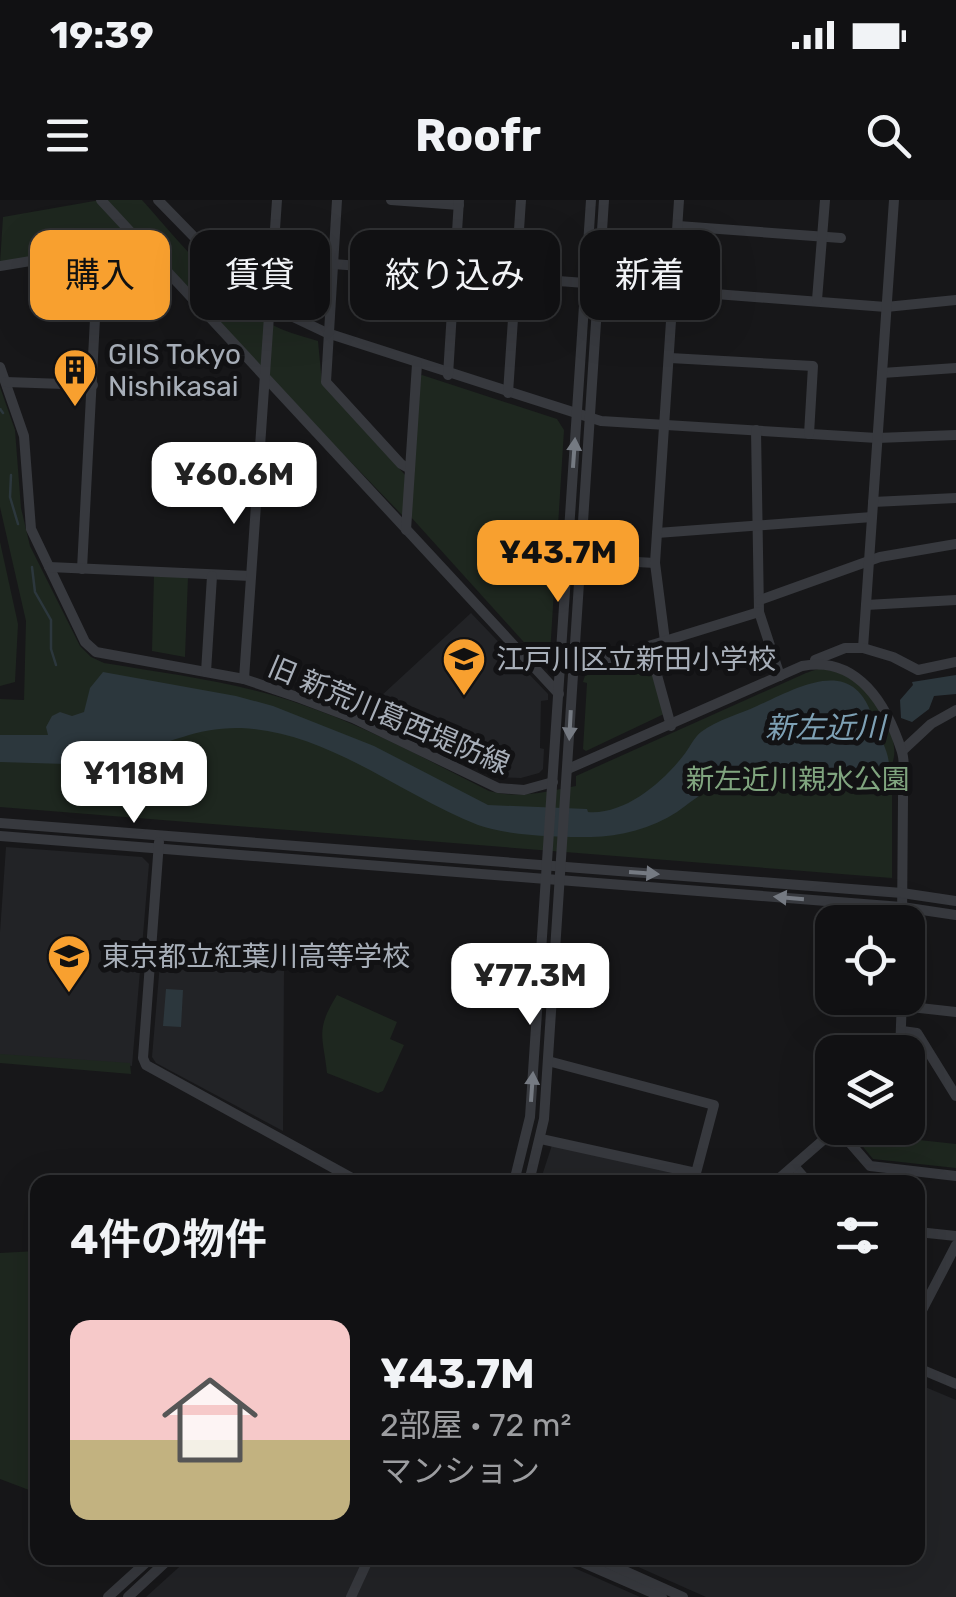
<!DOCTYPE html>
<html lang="ja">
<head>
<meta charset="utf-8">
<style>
	body { margin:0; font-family:Rubik,"Noto Sans JP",sans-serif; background:#1a1a1c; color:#f1f3f6; height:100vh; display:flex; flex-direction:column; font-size:38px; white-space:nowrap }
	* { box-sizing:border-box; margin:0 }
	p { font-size:32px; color:#9c9da0 }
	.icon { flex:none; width:55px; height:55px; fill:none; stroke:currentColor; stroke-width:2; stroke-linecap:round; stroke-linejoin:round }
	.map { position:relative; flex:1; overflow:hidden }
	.sheet { position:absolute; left:30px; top:975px; width:895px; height:390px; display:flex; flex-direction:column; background:#111113; border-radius:20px; box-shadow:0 10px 40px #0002,0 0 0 2px #303133 }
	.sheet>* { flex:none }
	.guide { position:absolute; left:30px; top:30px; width:898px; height:90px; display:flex; gap:20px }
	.fabs { position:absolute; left:815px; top:705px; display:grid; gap:20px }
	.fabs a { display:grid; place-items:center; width:110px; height:110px; border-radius:20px; background:#111113; box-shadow:0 10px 40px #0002,0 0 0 2px #303133; font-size:50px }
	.price { position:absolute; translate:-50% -85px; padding:0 22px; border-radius:20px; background:#fff; color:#222; font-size:32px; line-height:65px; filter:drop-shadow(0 2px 5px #0008) }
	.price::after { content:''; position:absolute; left:50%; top:60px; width:30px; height:22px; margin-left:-15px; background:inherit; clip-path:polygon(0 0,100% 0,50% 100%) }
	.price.on { background:#f8a02f; color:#111 }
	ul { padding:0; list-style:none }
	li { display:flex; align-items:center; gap:30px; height:250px; padding:0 40px }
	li+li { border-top:2px solid #303133 }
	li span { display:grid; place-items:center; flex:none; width:280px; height:200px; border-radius:20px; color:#555 }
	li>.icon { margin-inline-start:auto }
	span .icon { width:120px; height:120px; fill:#fffc; stroke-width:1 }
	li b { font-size:42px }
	h2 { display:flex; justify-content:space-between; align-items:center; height:120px; padding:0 40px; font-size:42px }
	.tag { padding:0 35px; border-radius:20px; background:#111113; box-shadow:0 10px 40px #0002,0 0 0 2px #303133; font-size:35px; line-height:90px }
	.tag.on { background:#f8a02f; color:#111 }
	.status { display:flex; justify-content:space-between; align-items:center; height:70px; padding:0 50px; background:#111113; direction:ltr }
	.status svg { height:28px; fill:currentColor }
	header { display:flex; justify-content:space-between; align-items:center; height:130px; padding:0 40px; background:#111113; font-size:45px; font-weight:700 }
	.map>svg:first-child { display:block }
	.built { fill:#222326 }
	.green { fill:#1e271f }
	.water { fill:#2c373d }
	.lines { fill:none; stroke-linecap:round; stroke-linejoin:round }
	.stream { stroke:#2c373d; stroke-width:2.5 }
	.minor { stroke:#37393e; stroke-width:10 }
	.oneway { fill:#757a82 }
	.labels { text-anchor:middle; stroke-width:10; stroke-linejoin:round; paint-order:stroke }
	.poi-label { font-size:28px; fill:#a8afb9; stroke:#121214; text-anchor:start }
	.street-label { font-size:28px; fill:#a8afb9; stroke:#121214 }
	.park-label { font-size:28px; fill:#80a57f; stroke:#121214 }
	.water-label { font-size:30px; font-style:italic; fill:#7ea1b5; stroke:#121214 }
</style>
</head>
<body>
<div class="status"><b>19:39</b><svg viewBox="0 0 49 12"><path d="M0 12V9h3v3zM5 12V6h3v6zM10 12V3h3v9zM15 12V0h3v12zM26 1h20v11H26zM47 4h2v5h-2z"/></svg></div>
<header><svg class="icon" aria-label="menu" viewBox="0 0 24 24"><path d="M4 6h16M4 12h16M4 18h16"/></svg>Roofr<svg class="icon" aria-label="search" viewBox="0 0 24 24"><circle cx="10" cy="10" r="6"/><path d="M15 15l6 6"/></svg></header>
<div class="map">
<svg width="956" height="1397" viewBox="0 0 956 1397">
	<rect width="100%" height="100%" fill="#171719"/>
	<g class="built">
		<polygon points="471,413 548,494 548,500 541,501 540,548 544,549 543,569 539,573 521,578 500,577 368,512 368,508"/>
		<polygon points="6,647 142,657 149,664 132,866 0,855 0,732"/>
		<polygon points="160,763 284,771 283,931 156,863 152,857"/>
		<polygon points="552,945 721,982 540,982"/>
		<polygon points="918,1184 956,1200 956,1397 706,1397 618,1358 918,1358"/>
		<polygon points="189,1358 552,1358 640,1397 146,1397"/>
	</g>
	<g class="green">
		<path d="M100,0H142C179,41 230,106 281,129C293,134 306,137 318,141L322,183L406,276L404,317L161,66L145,78L96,75L79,50L0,63L3,17Z"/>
		<polygon points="422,175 557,219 564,230 549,470 410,316 418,177"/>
		<path d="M0,187L15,230L21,308L30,346L80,446L91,457L104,463C170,474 237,482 300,504C366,526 427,560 489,591C519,599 545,592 576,586V576L806,473C813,471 821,467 829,468C862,472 905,533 892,564V678L0,607V499L24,500L26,421L0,307Z"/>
		<polygon points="0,342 18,424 15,482 0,486"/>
		<polygon points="154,375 188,377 185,457 152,451"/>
		<polygon points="645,451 664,514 586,551 583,549 587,483 583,482 587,469"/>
		<path d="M337,795L397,822L390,839L404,845L383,891L378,893L327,873C323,835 315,831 337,795Z"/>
		<polygon points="0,854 130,863 131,874 0,863"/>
		<polygon points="857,928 898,928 910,939 956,944 956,968 873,959 851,932"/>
		<polygon points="37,1051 38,1051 37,1293 0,1279 0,1053"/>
	</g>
	<g class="water">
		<path d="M103,472L236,496L273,506L374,546L488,605L587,609L588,612C624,615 661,584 683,556C689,549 694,537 701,532C717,520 740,514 757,506C802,486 854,454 874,521C878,536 887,546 889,563C834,597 803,561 750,572C722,577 699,596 677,612C652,628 620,637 591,637C558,637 509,636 478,625C401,595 327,531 241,528C197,527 171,543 131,553L130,560L118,567L114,562L97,573L94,568L84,573L81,568L74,572L66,564L0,562V535H48L46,527L52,516L60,512L72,516L84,512L90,488Z"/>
		<polygon points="956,475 956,494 934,496 929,509 912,522 901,518 900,500 913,485 912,482"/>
		<polygon points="166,789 183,790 181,827 163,826"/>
	</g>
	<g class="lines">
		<g class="stream">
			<polyline points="0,209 3,213"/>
			<polyline points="11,275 10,297 18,324"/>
			<polyline points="32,367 35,392 51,420 51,449 56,465"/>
		</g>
		<g class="minor">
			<polyline points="101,0 559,494"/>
			<polyline points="158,0 236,80 270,106 327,133 601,221 877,238 956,235"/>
			<polyline points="337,0 326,182 401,264 410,269"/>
			<polyline points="391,0 459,5"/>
			<polyline points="678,26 841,38"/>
			<polyline points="333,64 585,83"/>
			<polyline points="0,66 79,53 97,80 82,369"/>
			<polyline points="97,80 145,82 162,69"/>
			<polyline points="598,85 886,107 956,100"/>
			<polyline points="817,100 825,0"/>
			<polyline points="670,158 813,166 809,234"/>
			<polyline points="0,167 24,236 31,329 85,442 96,452 244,479 300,498 353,518 498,588 524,590 553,582"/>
			<polyline points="882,173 956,168"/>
			<polyline points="448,175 459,0"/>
			<polyline points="6,182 93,185"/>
			<polyline points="508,193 521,0"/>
			<polyline points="756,230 759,412 780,476"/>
			<polyline points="873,302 956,298"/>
			<polyline points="406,330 417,164"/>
			<polyline points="657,333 872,317"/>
			<polyline points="582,359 655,363"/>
			<polyline points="49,367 251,376"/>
			<polyline points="760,400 880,357 956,344"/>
			<polyline points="866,405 956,400"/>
			<polyline points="665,441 655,363 679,0"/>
			<polyline points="649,446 671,526"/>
			<polyline points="863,448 894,0"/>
			<polyline points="815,460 845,448 863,448 893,457 918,470 956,462"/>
			<polyline points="574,469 759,412"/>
			<polyline points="206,472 212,376"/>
			<polyline points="244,479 277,0"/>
			<polyline points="902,551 931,524 956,510"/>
			<path d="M568,569L802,466C858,455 887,505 902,552C906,565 903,584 903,598C903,640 902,681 902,722"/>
			<polyline points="0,623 902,693 956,701"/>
			<polyline points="0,636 902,707 956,715"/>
			<polyline points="159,642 143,858 146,865 359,982"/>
			<polyline points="902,806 956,812"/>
			<polyline points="902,831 917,833 956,896"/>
			<polyline points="900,852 902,798"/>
			<polyline points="541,939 696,973 714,905 548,861"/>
			<polyline points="794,966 808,982"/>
			<polyline points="514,982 530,917 591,0"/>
			<polyline points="529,982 544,919 604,0"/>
			<polyline points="775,982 837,928 870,966 956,976"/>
			<polyline points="918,1032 956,1036"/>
			<polyline points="918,1118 956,1045"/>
			<polyline points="918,1168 956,1184"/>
			<polyline points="572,1358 662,1397"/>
			<polyline points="596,1358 683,1397"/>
			<polyline points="108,1397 151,1358"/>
			<polyline points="128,1397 170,1358"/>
			<polyline points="351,1397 369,1358"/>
		</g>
	</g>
	<defs><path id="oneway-solid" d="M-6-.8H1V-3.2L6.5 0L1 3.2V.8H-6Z" transform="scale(2.5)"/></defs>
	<g class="oneway">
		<use href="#oneway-solid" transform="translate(574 253) rotate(-86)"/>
		<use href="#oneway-solid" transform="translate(570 525) rotate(93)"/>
		<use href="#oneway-solid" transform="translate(644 673) rotate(4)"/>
		<use href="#oneway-solid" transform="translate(789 698) rotate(-175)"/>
		<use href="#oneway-solid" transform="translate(532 887) rotate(-86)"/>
	</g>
	<defs>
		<g id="building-pin" transform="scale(2.25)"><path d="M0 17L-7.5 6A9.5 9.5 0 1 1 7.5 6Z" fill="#f8a02f" stroke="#121214"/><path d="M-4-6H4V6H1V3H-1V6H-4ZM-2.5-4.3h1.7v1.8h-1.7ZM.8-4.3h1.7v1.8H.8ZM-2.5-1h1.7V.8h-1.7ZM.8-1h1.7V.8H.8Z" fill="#111"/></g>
		<g id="school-pin" transform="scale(2.25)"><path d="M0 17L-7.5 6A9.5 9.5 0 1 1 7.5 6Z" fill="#f8a02f" stroke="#121214"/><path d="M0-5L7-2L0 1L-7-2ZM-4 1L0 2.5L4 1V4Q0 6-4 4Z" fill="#111"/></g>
	</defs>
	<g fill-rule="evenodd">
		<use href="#building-pin" x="75" y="170"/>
		<use href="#school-pin" x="464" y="459"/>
		<use href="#school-pin" x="69" y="756"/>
	</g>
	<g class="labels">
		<g class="poi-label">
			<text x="108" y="164">GIIS Tokyo<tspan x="108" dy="32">Nishikasai</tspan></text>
			<text x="496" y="469">江戸川区立新田小学校</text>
			<text x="102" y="766">東京都立紅葉川高等学校</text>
		</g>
		<g class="street-label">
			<text transform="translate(389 515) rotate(23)" y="10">旧 新荒川葛西堤防線</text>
		</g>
		<g class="park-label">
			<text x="798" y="589">新左近川親水公園</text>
		</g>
		<g class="water-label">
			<text x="825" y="538">新左近川</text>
		</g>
	</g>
</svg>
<div class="fabs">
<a><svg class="icon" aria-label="locate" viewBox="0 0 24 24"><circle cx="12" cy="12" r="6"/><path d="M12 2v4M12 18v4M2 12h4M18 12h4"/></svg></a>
<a><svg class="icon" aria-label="layers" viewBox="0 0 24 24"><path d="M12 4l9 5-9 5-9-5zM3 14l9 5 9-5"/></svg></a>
</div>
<b class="price" style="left:234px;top:327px">¥60.6M</b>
<b class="price on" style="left:558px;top:405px">¥43.7M</b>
<b class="price" style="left:134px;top:626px">¥118M</b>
<b class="price" style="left:530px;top:828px">¥77.3M</b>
<div class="guide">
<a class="tag on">購入</a>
<a class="tag">賃貸</a>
<a class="tag">絞り込み</a>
<a class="tag">新着</a>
</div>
<section class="sheet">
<h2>4件の物件<svg class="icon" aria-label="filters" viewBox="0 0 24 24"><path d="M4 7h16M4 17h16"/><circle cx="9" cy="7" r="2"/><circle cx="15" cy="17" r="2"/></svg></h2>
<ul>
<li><span style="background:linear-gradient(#f6c9c9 60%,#c2b280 0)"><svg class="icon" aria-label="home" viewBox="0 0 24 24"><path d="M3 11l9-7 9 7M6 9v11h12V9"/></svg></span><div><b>¥43.7M</b><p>2部屋 · 72 m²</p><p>マンション</p></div></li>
</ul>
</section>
</div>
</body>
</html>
